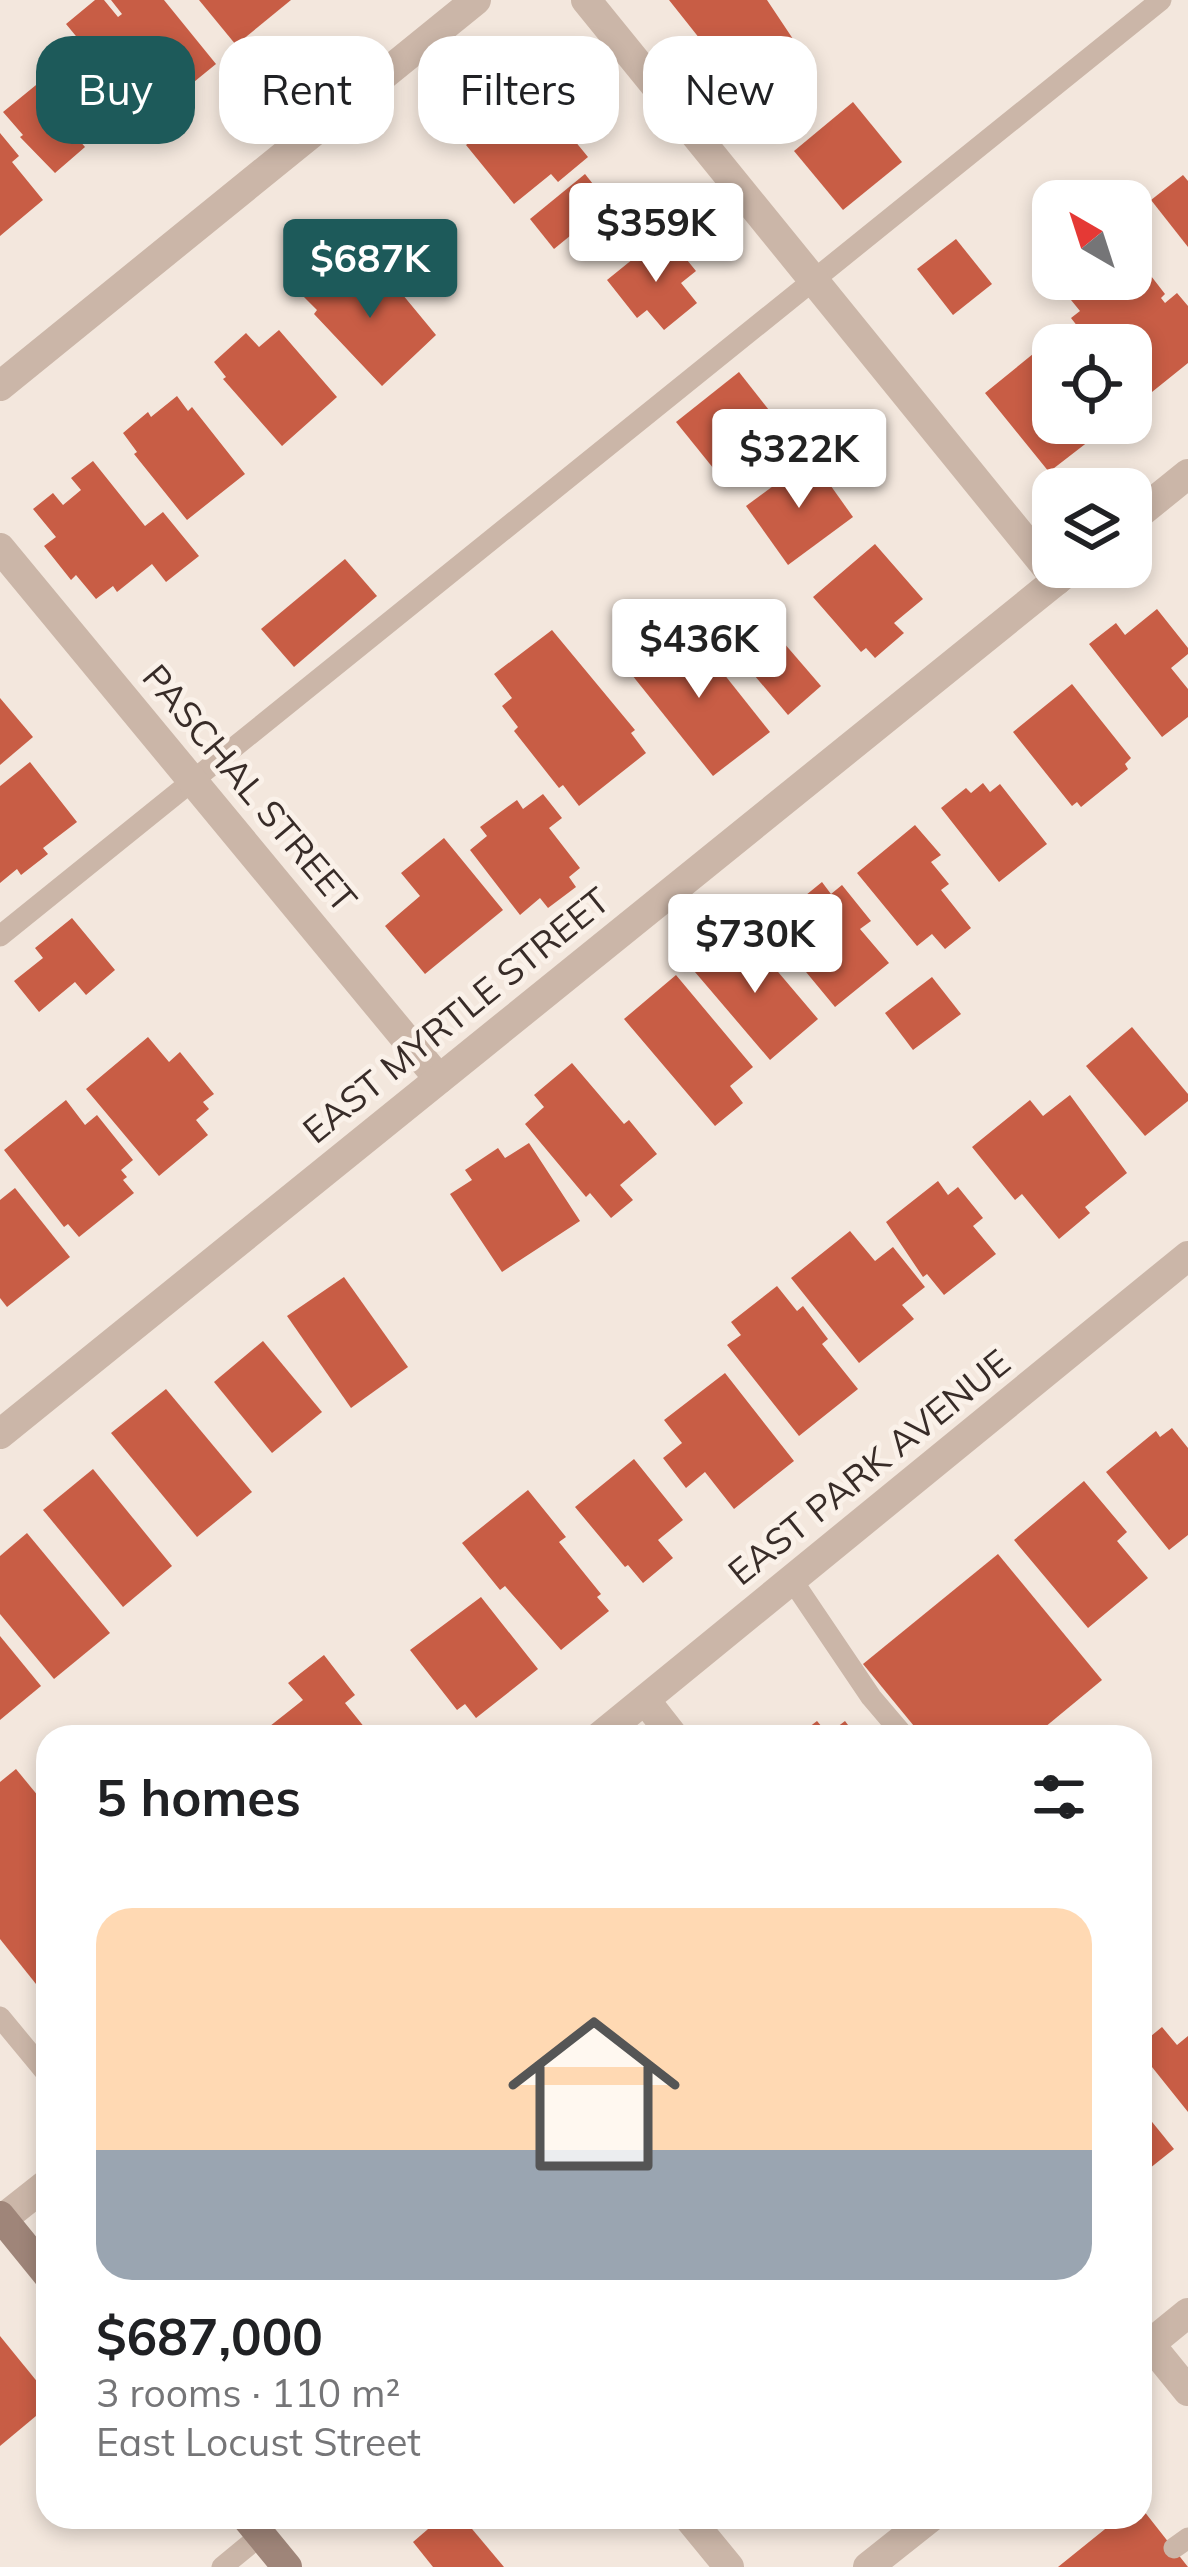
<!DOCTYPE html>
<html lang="en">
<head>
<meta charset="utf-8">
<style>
	body { margin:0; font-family:Mulish,sans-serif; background:#f6f6f6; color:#202124; height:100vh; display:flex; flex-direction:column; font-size:45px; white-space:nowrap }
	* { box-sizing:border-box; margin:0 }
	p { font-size:39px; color:#757577 }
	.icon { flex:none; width:66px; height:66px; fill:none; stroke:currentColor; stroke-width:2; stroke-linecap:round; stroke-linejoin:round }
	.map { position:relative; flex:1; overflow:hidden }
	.sheet { position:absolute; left:36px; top:1725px; width:1116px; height:804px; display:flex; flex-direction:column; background:#fff; border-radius:36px; box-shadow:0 6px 18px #0003 }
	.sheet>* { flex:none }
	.top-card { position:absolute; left:36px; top:36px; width:1116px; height:108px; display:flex; gap:24px }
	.needle { width:78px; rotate:321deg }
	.fabs { position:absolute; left:1032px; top:180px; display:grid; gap:24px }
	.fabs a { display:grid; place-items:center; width:120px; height:120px; border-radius:24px; background:#fff; box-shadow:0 6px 18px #0003; font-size:60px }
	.price { position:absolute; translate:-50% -102px; padding:0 27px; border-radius:12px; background:#fff; color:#222; font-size:39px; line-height:78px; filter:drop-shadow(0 3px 6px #0008) }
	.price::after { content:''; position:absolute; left:50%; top:72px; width:36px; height:27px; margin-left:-18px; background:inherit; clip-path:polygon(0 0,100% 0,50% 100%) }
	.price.selected { background:#1d5a5a; color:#fff }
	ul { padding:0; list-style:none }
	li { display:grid; align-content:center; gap:24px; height:636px; padding:0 60px }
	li+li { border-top:3px solid #e0e0e0 }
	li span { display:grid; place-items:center; height:372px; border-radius:36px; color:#555 }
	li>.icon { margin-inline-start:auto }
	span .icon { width:216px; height:216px; fill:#fffc; stroke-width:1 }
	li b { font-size:51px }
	h2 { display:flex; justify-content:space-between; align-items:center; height:144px; padding:0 60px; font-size:51px }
	.tag { padding:0 42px; border-radius:36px; background:#fff; box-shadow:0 6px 18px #0003; font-size:42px; line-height:108px }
	.tag.selected { background:#1d5a5a; color:#fff }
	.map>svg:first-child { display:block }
	.building { fill:#c85d45 }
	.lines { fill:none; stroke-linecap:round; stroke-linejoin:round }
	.service { stroke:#cbb6a8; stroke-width:21 }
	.minor { stroke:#cbb6a8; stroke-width:30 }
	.secondary { stroke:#9f8579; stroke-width:30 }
	.labels { text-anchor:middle; stroke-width:10; stroke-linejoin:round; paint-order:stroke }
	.street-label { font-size:36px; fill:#382c28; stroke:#faf1e9 }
</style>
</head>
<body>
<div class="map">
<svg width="1188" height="2567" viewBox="0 0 1188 2567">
	<rect width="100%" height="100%" fill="#f3e7dd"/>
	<g class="building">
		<polygon points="95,0 104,0 118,17 122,14 111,0 164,0 216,64 146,121 66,24"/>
		<polygon points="199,0 291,0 236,45"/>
		<polygon points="669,0 767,0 797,45 744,86 727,64 723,68"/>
		<polygon points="63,63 88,93 81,99 101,122 79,140 85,147 55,173 20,137 23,135 3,112"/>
		<polygon points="543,102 588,157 558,182 551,174 514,204 466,145 503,115 513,127"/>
		<polygon points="853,102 902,162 843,210 794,151"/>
		<polygon points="0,133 19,156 12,162 43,200 0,236"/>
		<polygon points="585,174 609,204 554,249 530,219"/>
		<polygon points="1183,175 1188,181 1188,247 1151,200"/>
		<polygon points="1108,184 1121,201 1088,201"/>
		<polygon points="956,239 992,284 953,315 917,269"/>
		<polygon points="674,244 696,271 681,283 697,303 664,330 647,310 637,318 607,280 649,246 658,257"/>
		<polygon points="367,263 390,286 393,283 436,335 382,386 314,314 317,310 302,295 330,269 344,285"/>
		<polygon points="1141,263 1165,294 1161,298 1165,303 1177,293 1188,306 1188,363 1147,396 1131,376 1131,345 1107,345 1101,338 1092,345 1071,318 1080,311 1071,300 1093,283 1102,294 1120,279 1131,279 1131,270"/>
		<polygon points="279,330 337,397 282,446 223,379 226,377 214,362 246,333 259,347"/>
		<polygon points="1044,345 1053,356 1053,423 1095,423 1102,431 1049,472 985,393"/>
		<polygon points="739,372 784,429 722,479 676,422"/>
		<polygon points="177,396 188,411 192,407 245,474 187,520 134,454 137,452 123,433 148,412 151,417"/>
		<polygon points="811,458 853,517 788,565 746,506"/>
		<polygon points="93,461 145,526 163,512 199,556 166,582 152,564 117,592 113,586 96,599 76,575 71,580 44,546 56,537 33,509 53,493 63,505 81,490 71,478"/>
		<polygon points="875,544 923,599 894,623 904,633 875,658 866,648 861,652 813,597"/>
		<polygon points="345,559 377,596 294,667 261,629"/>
		<polygon points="1157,609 1188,648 1188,654 1171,668 1188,689 1188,717 1162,737 1089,644 1116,623 1125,635"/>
		<polygon points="685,625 770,732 713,776 628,670"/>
		<polygon points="771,628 821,686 788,715 738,656"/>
		<polygon points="552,630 635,730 631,733 646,753 579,806 563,785 559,788 514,731 518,727 502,706 512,698 494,674"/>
		<polygon points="1072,684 1131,758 1125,764 1128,769 1081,807 1077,802 1072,806 1013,732"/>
		<polygon points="0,698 33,737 0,765"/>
		<polygon points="30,762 77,822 43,848 48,854 21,875 17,869 0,883 0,786"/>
		<polygon points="983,783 990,792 1000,784 1047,844 999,882 941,808 966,788 971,793"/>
		<polygon points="543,794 562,818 549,828 580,868 569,877 576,887 548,908 540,898 520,915 470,850 487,836 480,827 517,800 523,809"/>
		<polygon points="915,825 941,855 931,862 949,884 941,890 971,928 945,949 932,934 917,946 857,873"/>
		<polygon points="444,838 503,910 425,974 385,926 420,896 401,873"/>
		<polygon points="822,882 831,894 842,885 871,921 860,929 889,963 835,1007 768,926"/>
		<polygon points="72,918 115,970 86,995 75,982 39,1012 14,981 43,958 35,948"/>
		<polygon points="750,939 818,1019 770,1060 689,965 718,941 731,956"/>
		<polygon points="676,975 753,1067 730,1086 743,1103 715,1126 624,1019"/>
		<polygon points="932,977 961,1014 913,1050 885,1013"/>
		<polygon points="1132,1027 1188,1094 1188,1101 1145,1136 1086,1066"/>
		<polygon points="148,1037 169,1062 180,1052 214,1094 203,1102 209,1109 196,1120 208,1135 159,1176 86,1089"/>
		<polygon points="572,1063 624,1124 629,1120 657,1154 620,1185 633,1200 611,1218 590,1193 586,1197 525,1124 544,1107 534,1095"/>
		<polygon points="1070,1095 1127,1173 1085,1207 1090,1213 1059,1239 1022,1194 1015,1200 972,1147 1030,1100 1043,1116"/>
		<polygon points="66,1100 85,1125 97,1115 133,1160 121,1170 127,1177 123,1180 134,1193 79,1237 68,1224 64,1227 4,1150"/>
		<polygon points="529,1143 580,1221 502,1272 450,1194 472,1180 465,1170 498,1148 505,1158"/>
		<polygon points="938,1181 948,1195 958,1187 983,1218 973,1226 996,1254 944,1295 927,1274 923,1277 886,1222"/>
		<polygon points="15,1188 70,1257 7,1307 0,1298 0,1200"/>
		<polygon points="850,1231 875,1261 893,1247 925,1287 902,1305 914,1319 859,1363 791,1278"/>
		<polygon points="344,1277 408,1367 351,1408 287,1316"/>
		<polygon points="777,1286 797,1311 803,1306 828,1339 822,1344 858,1389 799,1436 727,1345 741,1335 731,1322"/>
		<polygon points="263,1341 322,1412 272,1453 214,1382"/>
		<polygon points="725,1373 794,1461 734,1509 705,1472 686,1488 663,1458 682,1443 664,1420"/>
		<polygon points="166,1389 252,1492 197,1537 111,1433"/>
		<polygon points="1172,1428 1188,1448 1188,1535 1169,1550 1106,1472 1156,1431 1160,1437"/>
		<polygon points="634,1459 683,1520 658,1540 673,1558 643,1583 628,1565 625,1567 575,1507"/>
		<polygon points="93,1469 172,1566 123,1607 43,1510"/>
		<polygon points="1084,1481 1127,1532 1117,1541 1148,1578 1088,1628 1014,1540"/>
		<polygon points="528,1490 566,1537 559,1542 601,1594 597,1597 609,1611 561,1650 505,1586 500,1590 462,1543"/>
		<polygon points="27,1533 110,1633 54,1679 0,1614 0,1556"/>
		<polygon points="998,1554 1102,1680 1033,1737 923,1737 863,1664"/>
		<polygon points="481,1597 538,1669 476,1718 465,1704 457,1710 410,1650"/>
		<polygon points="0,1636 41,1686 0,1720"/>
		<polygon points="324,1655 355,1695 345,1703 369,1733 364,1737 270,1737 265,1730 303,1700 288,1683"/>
		<polygon points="817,1721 828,1734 845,1721 857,1737 796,1737"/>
		<polygon points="16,1769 48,1808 48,1999 0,1939 0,1782"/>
		<polygon points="1162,2027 1177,2045 1188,2036 1188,2112 1140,2052 1140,2045"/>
		<polygon points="1140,2107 1174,2149 1140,2176"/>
		<polygon points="0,2336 48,2395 48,2406 0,2446"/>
		<polygon points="1140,2506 1188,2567 1058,2567 1120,2517 1140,2517"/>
		<polygon points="442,2517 462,2517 504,2567 433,2567 413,2542"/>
	</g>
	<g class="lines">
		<g class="service">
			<polyline points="0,936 1161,0"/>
			<polyline points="792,1580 871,1697 905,1737"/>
			<polyline points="0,2017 48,2075"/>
			<polyline points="1174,2548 1188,2538"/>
			<polyline points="222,2567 261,2535"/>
		</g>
		<g class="minor">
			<polyline points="586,0 1057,580"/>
			<polyline points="0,386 476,0"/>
			<polyline points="1131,520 1188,474"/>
			<polyline points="0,548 439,1079"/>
			<polyline points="0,1434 1073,567"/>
			<polyline points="645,1700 674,1737"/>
			<polyline points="599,1737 1188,1256"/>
			<polyline points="0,2221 48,2183"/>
			<polyline points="1140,2332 1188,2391"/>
			<polyline points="1140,2352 1188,2313"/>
			<polyline points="688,2517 729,2567"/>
			<polyline points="868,2567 931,2517"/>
		</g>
		<g class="secondary">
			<polyline points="0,2216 48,2275"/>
			<polyline points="246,2517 287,2567"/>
		</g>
	</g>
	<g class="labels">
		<g class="street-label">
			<text transform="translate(250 788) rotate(50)" y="13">PASCHAL STREET</text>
			<text transform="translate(456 1015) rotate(-39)" y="13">EAST MYRTLE STREET</text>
			<text transform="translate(869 1467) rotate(-39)" y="13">EAST PARK AVENUE</text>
		</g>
	</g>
</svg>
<div class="fabs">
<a><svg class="needle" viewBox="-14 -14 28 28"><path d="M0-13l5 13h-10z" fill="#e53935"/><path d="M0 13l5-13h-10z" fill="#757577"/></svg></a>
<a><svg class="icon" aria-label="locate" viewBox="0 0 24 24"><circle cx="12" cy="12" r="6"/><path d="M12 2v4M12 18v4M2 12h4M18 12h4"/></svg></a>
<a><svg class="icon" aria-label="layers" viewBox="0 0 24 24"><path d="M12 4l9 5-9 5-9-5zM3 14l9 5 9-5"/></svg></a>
</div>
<b class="price" style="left:656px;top:285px">$359K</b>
<b class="price selected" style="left:370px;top:321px">$687K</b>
<b class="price" style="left:799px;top:511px">$322K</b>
<b class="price" style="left:699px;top:701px">$436K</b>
<b class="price" style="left:755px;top:996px">$730K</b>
<div class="top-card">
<a class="tag selected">Buy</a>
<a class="tag">Rent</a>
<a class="tag">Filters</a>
<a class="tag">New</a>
</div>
<section class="sheet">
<h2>5 homes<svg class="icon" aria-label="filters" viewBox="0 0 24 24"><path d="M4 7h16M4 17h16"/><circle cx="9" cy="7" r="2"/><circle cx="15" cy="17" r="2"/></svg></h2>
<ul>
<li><span style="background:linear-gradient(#ffd9b3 65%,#9aa5b1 0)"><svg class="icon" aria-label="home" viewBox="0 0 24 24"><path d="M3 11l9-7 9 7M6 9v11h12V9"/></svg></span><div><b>$687,000</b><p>3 rooms · 110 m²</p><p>East Locust Street</p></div></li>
</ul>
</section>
</div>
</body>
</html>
